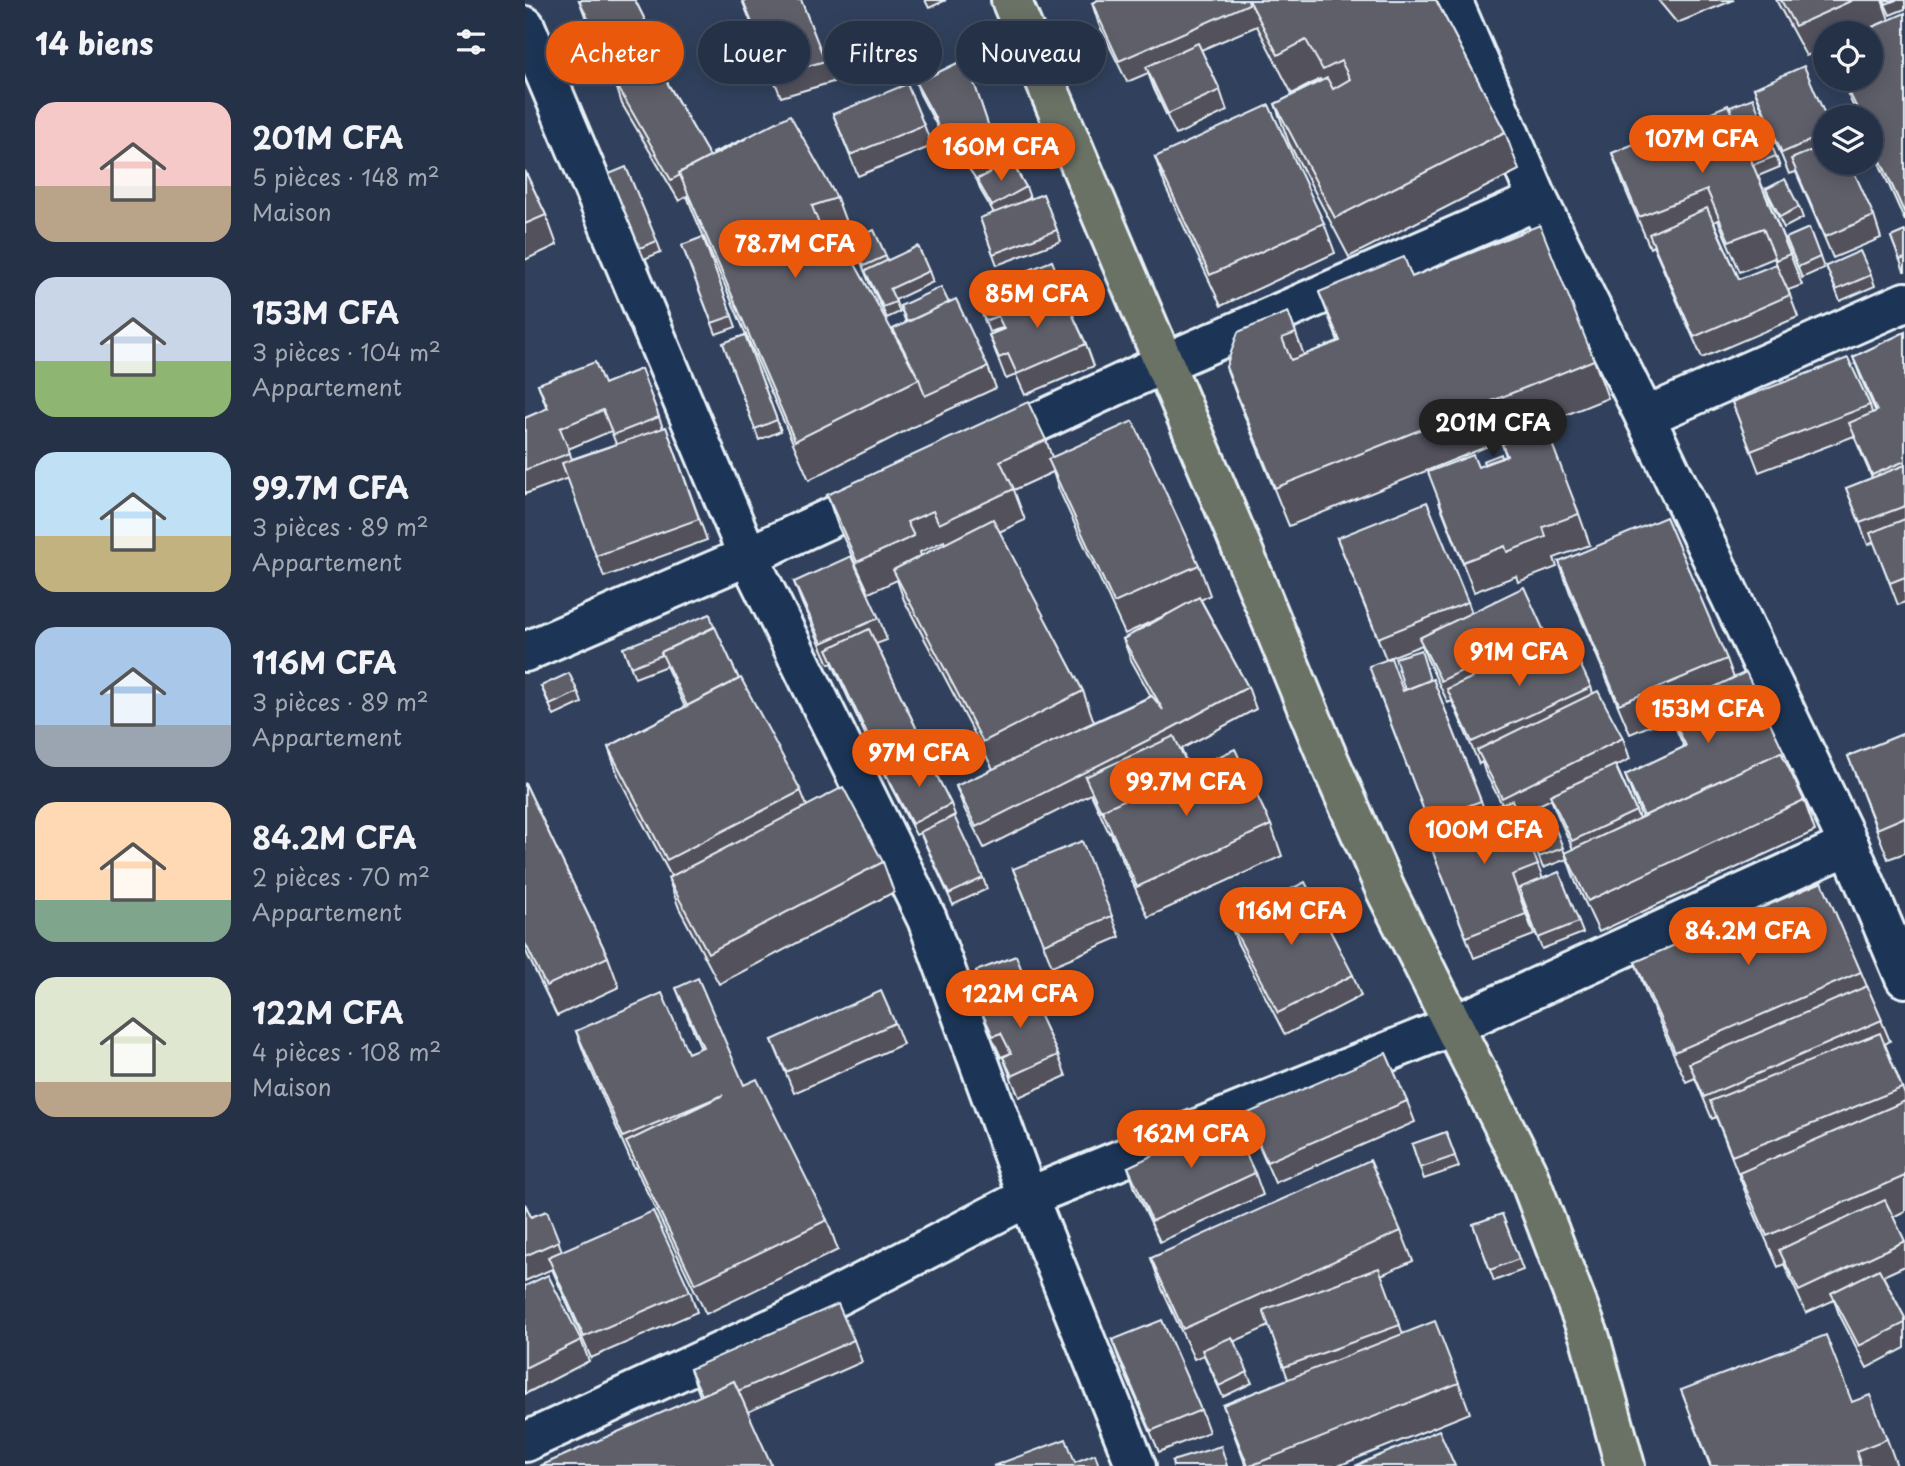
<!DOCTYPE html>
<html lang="fr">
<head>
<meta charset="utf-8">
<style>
	body { margin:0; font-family:"Playpen Sans",sans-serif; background:#313d51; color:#f1f3f6; height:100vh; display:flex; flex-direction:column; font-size:26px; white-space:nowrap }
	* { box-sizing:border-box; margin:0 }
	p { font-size:23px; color:#a3a9b3 }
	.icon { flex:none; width:38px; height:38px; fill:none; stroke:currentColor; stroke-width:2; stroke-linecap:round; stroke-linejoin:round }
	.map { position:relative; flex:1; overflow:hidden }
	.sheet { display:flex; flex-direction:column; background:#253146; width:525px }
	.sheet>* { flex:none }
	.guide { position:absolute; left:21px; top:21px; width:665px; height:63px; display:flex; gap:14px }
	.controls { position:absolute; left:1288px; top:21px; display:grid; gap:14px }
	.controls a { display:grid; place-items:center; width:70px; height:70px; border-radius:50%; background:#253146; box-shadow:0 4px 18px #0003,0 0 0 2px #424c5f; font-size:35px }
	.price { position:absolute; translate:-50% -60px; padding:0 16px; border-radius:24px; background:#ea580c; color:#fff; font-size:23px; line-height:46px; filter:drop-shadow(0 2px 4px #0008) }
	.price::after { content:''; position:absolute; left:50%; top:42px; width:21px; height:16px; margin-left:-10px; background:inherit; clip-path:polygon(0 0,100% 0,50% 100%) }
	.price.selected { background:#222; color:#fff }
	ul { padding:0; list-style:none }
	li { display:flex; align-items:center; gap:21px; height:175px; padding:0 35px }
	li span { display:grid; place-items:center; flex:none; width:196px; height:140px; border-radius:21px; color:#555 }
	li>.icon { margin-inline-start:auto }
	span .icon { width:84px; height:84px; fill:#fffc; stroke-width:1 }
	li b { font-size:30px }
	h2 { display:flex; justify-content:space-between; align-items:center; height:84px; padding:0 35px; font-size:30px }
	.tag { padding:0 24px; border-radius:32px; background:#253146; box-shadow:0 4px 18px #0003,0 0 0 2px #424c5f; font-size:24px; line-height:63px }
	.tag.selected { background:#ea580c; color:#fff }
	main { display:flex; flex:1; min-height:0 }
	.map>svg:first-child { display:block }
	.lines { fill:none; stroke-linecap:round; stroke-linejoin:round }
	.street-casing { stroke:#e8f1f8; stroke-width:44 }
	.highway-casing { stroke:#e8f1f8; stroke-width:44 }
	.street { stroke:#1d3557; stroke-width:38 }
	.highway { stroke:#6a7165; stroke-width:38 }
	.wall { fill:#52515b; stroke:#e8f1f8; stroke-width:2; fill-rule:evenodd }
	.building { fill:#5f5e6a; stroke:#e8f1f8; stroke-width:2 }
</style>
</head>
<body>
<main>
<section class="sheet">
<h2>14 biens<svg class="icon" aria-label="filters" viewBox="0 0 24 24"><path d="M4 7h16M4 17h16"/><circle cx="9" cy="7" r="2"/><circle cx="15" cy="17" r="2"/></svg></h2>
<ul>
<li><span style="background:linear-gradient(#f6c9c9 60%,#b9a48a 0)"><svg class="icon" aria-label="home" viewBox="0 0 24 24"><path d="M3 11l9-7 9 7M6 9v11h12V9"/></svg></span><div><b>201M CFA</b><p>5 pièces · 148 m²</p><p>Maison</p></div></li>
<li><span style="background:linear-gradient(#c9d6e8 60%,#8fb573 0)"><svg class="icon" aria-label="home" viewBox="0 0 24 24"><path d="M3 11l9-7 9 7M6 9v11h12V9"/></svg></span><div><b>153M CFA</b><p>3 pièces · 104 m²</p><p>Appartement</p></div></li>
<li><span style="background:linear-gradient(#bfe0f5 60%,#c2b280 0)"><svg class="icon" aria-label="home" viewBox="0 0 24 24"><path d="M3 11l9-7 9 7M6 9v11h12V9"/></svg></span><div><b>99.7M CFA</b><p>3 pièces · 89 m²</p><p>Appartement</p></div></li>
<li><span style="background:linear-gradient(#a9c7e8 70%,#9aa5b1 0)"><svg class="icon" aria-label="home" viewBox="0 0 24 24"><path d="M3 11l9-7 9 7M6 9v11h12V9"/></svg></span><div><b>116M CFA</b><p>3 pièces · 89 m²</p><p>Appartement</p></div></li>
<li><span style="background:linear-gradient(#ffd9b3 70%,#7fa58c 0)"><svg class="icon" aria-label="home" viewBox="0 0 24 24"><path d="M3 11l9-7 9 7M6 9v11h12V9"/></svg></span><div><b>84.2M CFA</b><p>2 pièces · 70 m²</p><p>Appartement</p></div></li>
<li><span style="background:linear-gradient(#dfe7d0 75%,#b9a48a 0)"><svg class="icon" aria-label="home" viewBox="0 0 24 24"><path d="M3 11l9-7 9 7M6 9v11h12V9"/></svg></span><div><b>122M CFA</b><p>4 pièces · 108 m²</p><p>Maison</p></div></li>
</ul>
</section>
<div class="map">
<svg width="1380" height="1466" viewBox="0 0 1380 1466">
	<rect width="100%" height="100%" fill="#31415d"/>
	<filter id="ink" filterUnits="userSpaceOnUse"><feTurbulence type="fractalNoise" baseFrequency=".0143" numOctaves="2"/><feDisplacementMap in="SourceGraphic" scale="14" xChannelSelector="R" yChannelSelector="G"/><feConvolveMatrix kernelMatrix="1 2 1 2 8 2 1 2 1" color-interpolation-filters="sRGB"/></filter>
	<g filter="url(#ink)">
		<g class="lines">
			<g class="street-casing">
				<g id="street">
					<polyline points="927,0 1013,200 1120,417 1324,845 1380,978"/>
					<polyline points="0,26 223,556 402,919 503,1197 611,1466"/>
					<polyline points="1120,417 1380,302"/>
					<polyline points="465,444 640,363 1013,200"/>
					<polyline points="0,652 223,556 357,494"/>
					<polyline points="0,1442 265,1320 503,1197 929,1025 1324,845"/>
				</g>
			</g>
			<g class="highway-casing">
				<polyline id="highway" points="486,0 711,534 799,749 861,891 1001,1170 1065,1338 1100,1466"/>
			</g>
			<use href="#street" class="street"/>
			<use href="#highway" class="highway"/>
		</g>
		<g class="wall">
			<polygon points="54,0 110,0 132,44 140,65 134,68 185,157 312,198 326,236 302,244 309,262 373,341 368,329 381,323 375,306 424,303 463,367 471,388 408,417 284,480 168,212 162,196 154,201 97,104 90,82 91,81 60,16"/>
			<polygon points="217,0 276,0 308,82 256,97"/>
			<polygon points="400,0 421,0 404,8"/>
			<polygon points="573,0 911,0 980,132 994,170 824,257 764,143 750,104 796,81 795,79 767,94 732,26 676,50 695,90 702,111 651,135 629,89 623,73 602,82 574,25 567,3"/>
			<polygon points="1133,0 1209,0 1152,23"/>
			<polygon points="1251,0 1357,0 1364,20 1333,33 1300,33 1300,48 1281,56"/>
			<polygon points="1358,0 1380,0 1380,9 1365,15"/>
			<polygon points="1380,13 1380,221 1346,145 1346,117 1333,117 1316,79 1346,79"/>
			<polygon points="441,59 467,137 484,157 501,187 505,198 497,202 518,194 536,241 472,265 455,218 469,213 456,191 452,180 459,176 451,179 438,160 436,154 424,160 412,126 395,94 391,83"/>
			<polygon points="1229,88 1300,117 1300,163 1349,216 1356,238 1308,258 1271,172 1264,174 1237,109"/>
			<path d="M1205,107L1251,156L1255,167L1233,176L1265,254L1277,285L1263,290L1273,317L1177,358L1128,246L1125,248L1098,184L1087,153ZM1193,220L1215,272L1249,258L1252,265L1214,279L1189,222Z"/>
			<polygon points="308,114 399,125 407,146 333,176"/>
			<polygon points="630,157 799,223 810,253 696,306 641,188"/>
			<polygon points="0,171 21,215 32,245 0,260"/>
			<polygon points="84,174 132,241 136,252 119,259"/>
			<polygon points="1241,189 1274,207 1278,218 1259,228 1245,200"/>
			<polygon points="1284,228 1299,268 1277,278 1261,238"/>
			<polygon points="1380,231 1380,271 1379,271 1366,237"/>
			<polygon points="178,237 211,327 191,334 157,245"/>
			<polygon points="327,240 361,256 362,260 404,271 408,282 370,300 375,312 362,318 344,282"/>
			<polygon points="527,261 542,302 561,344 569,366 500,395 491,375 481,379 464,335 477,329 477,328 464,332 449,292"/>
			<polygon points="1301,266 1346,275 1350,286 1315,301"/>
			<polygon points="887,277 1069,360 1083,398 764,526 715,405 701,367 763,312 779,355 813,341 794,292"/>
			<polygon points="1380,332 1380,602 1373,605 1349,542 1343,545 1321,488 1347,478 1329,436 1234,472 1207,402 1345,405 1347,413 1351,412 1336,378 1328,357"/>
			<polygon points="220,335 256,431 234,440 198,343"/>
			<path d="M116,369L138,428L141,427L182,540L79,577L43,478L0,494V418L22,409L13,384H79ZM86,431L91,444L47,459L43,449Z"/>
			<path d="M521,440L527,457L674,565L685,595L676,600L723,687L731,709L656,749L665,770L746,825L757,856L623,917L585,832L584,833L566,794L459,848L439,808L431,786L468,769L379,600L372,580L344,593L313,526L302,495ZM528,472L534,490L600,634L643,614L598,639L606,660L626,696L554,729L569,722L558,691L474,532L500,520L489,490ZM419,541L420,544L396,556L395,552Z"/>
			<polygon points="977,444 1054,514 1065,545 1029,558 1032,567 993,582 991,576 949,592 914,502 953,467 981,456"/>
			<polygon points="812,538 943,602 947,613 1019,631 1023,642 1066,687 1068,693 1098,738 1105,759 1091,766 1114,818 1117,817 1108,796 1100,775 1159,747 1146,717 1105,734 1045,593 1034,562 1202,659 1209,678 1260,754 1267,775 1279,800 1290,831 1074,932 1051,883 1040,853 1048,849 1033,816 1026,799 993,815 1018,879 1034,872 1058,933 1017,949 996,896 995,897 1009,935 949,958 909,855 907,831 852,688 878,691 908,679 960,811 977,804 960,772 957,762 954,764 927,701 923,703 902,659 897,645 861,659"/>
			<polygon points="269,582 354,618 362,640 351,644 395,736 403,757 402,757 426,804 430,815 424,818 458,878 462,889 428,905 395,833 391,835 365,785 361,776 360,777 307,663 304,664 277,603"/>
			<polygon points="189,627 214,679 276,791 282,806 358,862 369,892 194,984 154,908 143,878 146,876 94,778 83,747 160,707 141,666 110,678 98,648"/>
			<polygon points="16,686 53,692 57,703 29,716"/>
			<polygon points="1380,733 1380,854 1380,853 1363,859 1323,756"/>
			<polygon points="0,783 83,957 94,987 32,1016 0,950"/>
			<polygon points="1025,815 1042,859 1018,868 1001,825"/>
			<polygon points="488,869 587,916 595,937 527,966"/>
			<polygon points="704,920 828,975 836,996 760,1035 712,942"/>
			<polygon points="491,956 504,989 502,990 533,1055 541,1076 494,1097 486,1078 478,1057 484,1054 476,1057 463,1029 455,1008 463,1004 451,971"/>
			<polygon points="1110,962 1336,972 1365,1041 1360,1044 1380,1095 1380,1211 1368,1217 1380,1242 1380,1266 1358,1276 1380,1318 1380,1348 1342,1368 1314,1314 1309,1300 1281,1313 1259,1264 1253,1267 1225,1204 1191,1117 1187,1119 1170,1078 1161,1082 1121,992"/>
			<polygon points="151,988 219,1085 302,1220 313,1250 181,1314 110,1167 109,1168 62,1061 51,1031 163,1053 176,1048 163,1018"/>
			<polygon points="370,1023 378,1044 269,1093 247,1040"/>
			<polygon points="882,1101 890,1122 750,1183 729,1135 721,1114"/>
			<polygon points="921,1132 934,1167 899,1179 887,1144"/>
			<polygon points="603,1167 730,1173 738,1195 635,1242 610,1189"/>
			<polygon points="0,1204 6,1217 22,1211 37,1251 165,1291 172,1312 66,1358 27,1269 0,1281"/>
			<polygon points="977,1214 998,1270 969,1281 948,1224"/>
			<polygon points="876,1231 888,1261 856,1275 878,1334 934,1383 945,1413 813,1466 721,1466 698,1405 763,1379 744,1326 708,1342 727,1383 698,1397 679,1355 669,1359 637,1289 626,1258"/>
			<polygon points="0,1286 56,1340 64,1361 0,1394"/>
			<polygon points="329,1340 337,1362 223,1412 175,1396 165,1369"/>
			<polygon points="587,1340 676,1410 684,1432 634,1452 595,1362"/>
			<polygon points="1156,1390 1327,1402 1362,1439 1372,1466 1185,1466"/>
		</g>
		<g class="building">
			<polygon points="54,0 110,0 132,44 86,66"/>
			<polygon points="218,0 276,0 300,61 248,76"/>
			<polygon points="573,0 723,0 724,4 594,61 567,3"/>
			<polygon points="724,0 911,0 980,132 810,218 750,104 802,78 808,89 825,79 816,61 798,70 781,40 753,55"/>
			<polygon points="1256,0 1328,0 1270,26"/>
			<polygon points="1359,0 1371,0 1361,4"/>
			<polygon points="1380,13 1380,214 1346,139 1346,117 1336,117 1318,79 1346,79 1346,33 1334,33"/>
			<polygon points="673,43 695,90 643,114 621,67"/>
			<polygon points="441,59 464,127 420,149 410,118 391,83"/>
			<polygon points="129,60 185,157 154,173 155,175 146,180 90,82"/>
			<polygon points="1279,66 1301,117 1300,134 1257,153 1229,88"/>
			<polygon points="382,84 399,125 325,155 308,114"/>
			<polygon points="1228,98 1251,156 1228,165 1205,107"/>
			<polygon points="744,105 799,223 685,275 630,157"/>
			<polygon points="1203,105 1265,254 1251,260 1238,228 1204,241 1182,190 1114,217 1087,153"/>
			<polygon points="265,115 312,198 287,206 309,262 326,257 394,379 270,441 154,173"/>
			<polygon points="473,135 484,157 447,168 434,149"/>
			<polygon points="221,138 222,138 189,155 188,153"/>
			<polygon points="1300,145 1300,163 1325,163 1349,216 1300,237 1266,159"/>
			<polygon points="486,161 501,187 467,206 452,180"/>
			<polygon points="101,167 132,241 115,248 84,174"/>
			<polygon points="0,171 21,215 0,224"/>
			<polygon points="1260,179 1274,207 1255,217 1241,189"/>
			<polygon points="518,194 532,230 468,254 455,218"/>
			<polygon points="1182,208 1214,279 1251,264 1265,295 1169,337 1124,234"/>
			<polygon points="1015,225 1069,360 750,488 701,367 713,332 763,312 771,333 757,338 766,360 815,341 794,292 879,257 887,277"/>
			<polygon points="1284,228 1295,257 1273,267 1261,238"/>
			<polygon points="349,230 361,256 339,266 327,240"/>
			<polygon points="1380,231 1380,258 1375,260 1366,237"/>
			<polygon points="178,237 207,316 187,323 157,245"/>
			<polygon points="393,246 404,271 365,289 371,302 358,307 340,271"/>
			<polygon points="1335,251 1346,275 1311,290 1301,266"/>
			<polygon points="527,261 539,291 537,291 534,285 471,312 473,316 460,321 449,292"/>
			<polygon points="534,285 561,344 492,374 483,354 474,358 464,335 479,329 471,312"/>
			<polygon points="416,287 424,303 382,322 375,306"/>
			<polygon points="431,299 463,367 400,396 394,379 382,356 368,329"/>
			<polygon points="1380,332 1380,461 1347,475 1324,423 1352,411 1328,357"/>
			<polygon points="220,335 252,420 230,429 198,343"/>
			<polygon points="1323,358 1345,405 1226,451 1207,402"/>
			<polygon points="70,362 79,384 116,369 134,417 88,435 78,410 35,428 45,453 0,470 0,418 23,408 13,384"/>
			<polygon points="503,402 521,440 475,461 489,489 414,524 408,511 382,522 389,536 332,562 302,495"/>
			<polygon points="608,421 674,565 589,603 523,459"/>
			<polygon points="141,427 174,519 71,556 37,463"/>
			<polygon points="1021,428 1054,514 1018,527 1021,537 982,552 980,546 938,562 903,472 948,455 953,467 982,456 977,444"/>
			<polygon points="976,454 977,458 959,464 958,461"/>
			<polygon points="1380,465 1380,506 1335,523 1321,488"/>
			<polygon points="902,502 943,602 853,638 812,538"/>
			<polygon points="1141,517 1202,659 1094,704 1034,562"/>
			<polygon points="468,519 558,691 458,742 368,570"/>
			<polygon points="1380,519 1380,577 1365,583 1345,533"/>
			<polygon points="326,556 354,618 297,643 269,582"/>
			<polygon points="999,587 1019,631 916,681 894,638"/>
			<polygon points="674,597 723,687 647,728 451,827 431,786 627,696 638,710 598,639"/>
			<polygon points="185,614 189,627 136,652 137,655 106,667 98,648"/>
			<polygon points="190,627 214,679 162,706 136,652"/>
			<polygon points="344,629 395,736 352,755 302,649"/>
			<polygon points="1041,634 1066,687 947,742 922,689"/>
			<polygon points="896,650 905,680 880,690 870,658"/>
			<polygon points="866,658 878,691 908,679 956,801 903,821 844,666"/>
			<polygon points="1221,672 1260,754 1258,755 1256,752 1119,816 1100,775 1161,746 1143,709"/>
			<polygon points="44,673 53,692 25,705 16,686"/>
			<polygon points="216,678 276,791 142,860 83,747"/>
			<polygon points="1073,691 1098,738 977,798 952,750"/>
			<polygon points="1380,733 1380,817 1352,829 1323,756"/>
			<polygon points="649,736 665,770 576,811 560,777"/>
			<polygon points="710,749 746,825 612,887 577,810"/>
			<polygon points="1256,752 1279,800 1063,901 1040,853"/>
			<polygon points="401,754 426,804 387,824 361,774"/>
			<polygon points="1090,765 1111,811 1047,841 1025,795"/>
			<polygon points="0,783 83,957 21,986 0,943"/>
			<polygon points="318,787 358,862 183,953 143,878"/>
			<polygon points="987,800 1013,865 987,875 1001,914 941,937 901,834"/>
			<polygon points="1025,815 1038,848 1014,857 1001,825"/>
			<polygon points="429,816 458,878 424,894 395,832"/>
			<polygon points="557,841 587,916 519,944 488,869"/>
			<polygon points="1034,872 1054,922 1013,938 994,888"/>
			<polygon points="780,882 828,975 753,1013 704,920"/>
			<polygon points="1297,882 1336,972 1150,1052 1110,962"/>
			<polygon points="491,956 500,978 459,994 451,971"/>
			<polygon points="173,978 219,1085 232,1079 302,1220 170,1284 101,1142 198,1095 98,1137 51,1031 137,993 163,1053 178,1047 151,988"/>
			<polygon points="501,986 533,1055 487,1076 478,1057 486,1053 476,1033 468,1036 455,1008"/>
			<polygon points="1342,986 1357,1020 1179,1097 1164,1063"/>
			<polygon points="356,991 370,1023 261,1072 247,1040"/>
			<polygon points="1355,1033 1377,1088 1207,1156 1185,1101"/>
			<polygon points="861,1053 882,1101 742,1162 721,1114"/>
			<polygon points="1380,1101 1380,1176 1242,1236 1214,1173"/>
			<polygon points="704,1119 730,1173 627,1221 603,1167"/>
			<polygon points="921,1132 930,1156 895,1168 887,1144"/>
			<polygon points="845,1160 876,1231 658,1329 626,1258"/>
			<polygon points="1360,1200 1380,1241 1274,1291 1254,1250"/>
			<polygon points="0,1204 6,1217 22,1211 34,1241 0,1256"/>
			<polygon points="128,1211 165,1291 59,1337 23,1257"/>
			<polygon points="977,1214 994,1259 965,1270 948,1224"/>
			<polygon points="854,1268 875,1325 759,1367 738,1310"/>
			<polygon points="1354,1269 1380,1318 1380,1323 1334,1346 1306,1293"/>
			<polygon points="23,1275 56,1340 0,1368 0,1286"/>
			<polygon points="313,1304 329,1340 213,1391 209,1381 177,1395 165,1369"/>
			<polygon points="637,1320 676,1410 626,1431 587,1340"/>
			<polygon points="910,1321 934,1383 725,1466 723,1466 698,1405"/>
			<polygon points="1301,1335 1327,1402 1345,1395 1362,1439 1331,1451 1336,1466 1186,1466 1156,1390"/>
			<polygon points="707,1337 723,1372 694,1386 677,1350"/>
			<polygon points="209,1381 247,1466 15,1466"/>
			<polygon points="914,1430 930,1466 830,1466"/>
			<polygon points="541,1439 550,1462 570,1454 574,1466 468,1466"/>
			<polygon points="696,1446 702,1466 648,1466 647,1461"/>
		</g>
	</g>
</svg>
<div class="controls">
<a><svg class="icon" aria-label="locate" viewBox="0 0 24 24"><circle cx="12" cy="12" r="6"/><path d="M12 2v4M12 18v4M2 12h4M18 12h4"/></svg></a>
<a><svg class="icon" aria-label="layers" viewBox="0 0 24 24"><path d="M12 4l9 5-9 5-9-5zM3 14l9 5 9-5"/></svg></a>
</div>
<b class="price" style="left:1177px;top:175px">107M CFA</b>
<b class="price" style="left:476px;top:183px">160M CFA</b>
<b class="price" style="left:270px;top:280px">78.7M CFA</b>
<b class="price" style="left:512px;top:330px">85M CFA</b>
<b class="price selected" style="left:968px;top:459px">201M CFA</b>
<b class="price" style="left:994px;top:688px">91M CFA</b>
<b class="price" style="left:1183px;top:745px">153M CFA</b>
<b class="price" style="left:394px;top:789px">97M CFA</b>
<b class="price" style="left:661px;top:818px">99.7M CFA</b>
<b class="price" style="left:959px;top:866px">100M CFA</b>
<b class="price" style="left:766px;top:947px">116M CFA</b>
<b class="price" style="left:1223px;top:967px">84.2M CFA</b>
<b class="price" style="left:495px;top:1030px">122M CFA</b>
<b class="price" style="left:666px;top:1170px">162M CFA</b>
<div class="guide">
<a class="tag selected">Acheter</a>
<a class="tag">Louer</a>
<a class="tag">Filtres</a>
<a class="tag">Nouveau</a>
</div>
</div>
</main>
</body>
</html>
